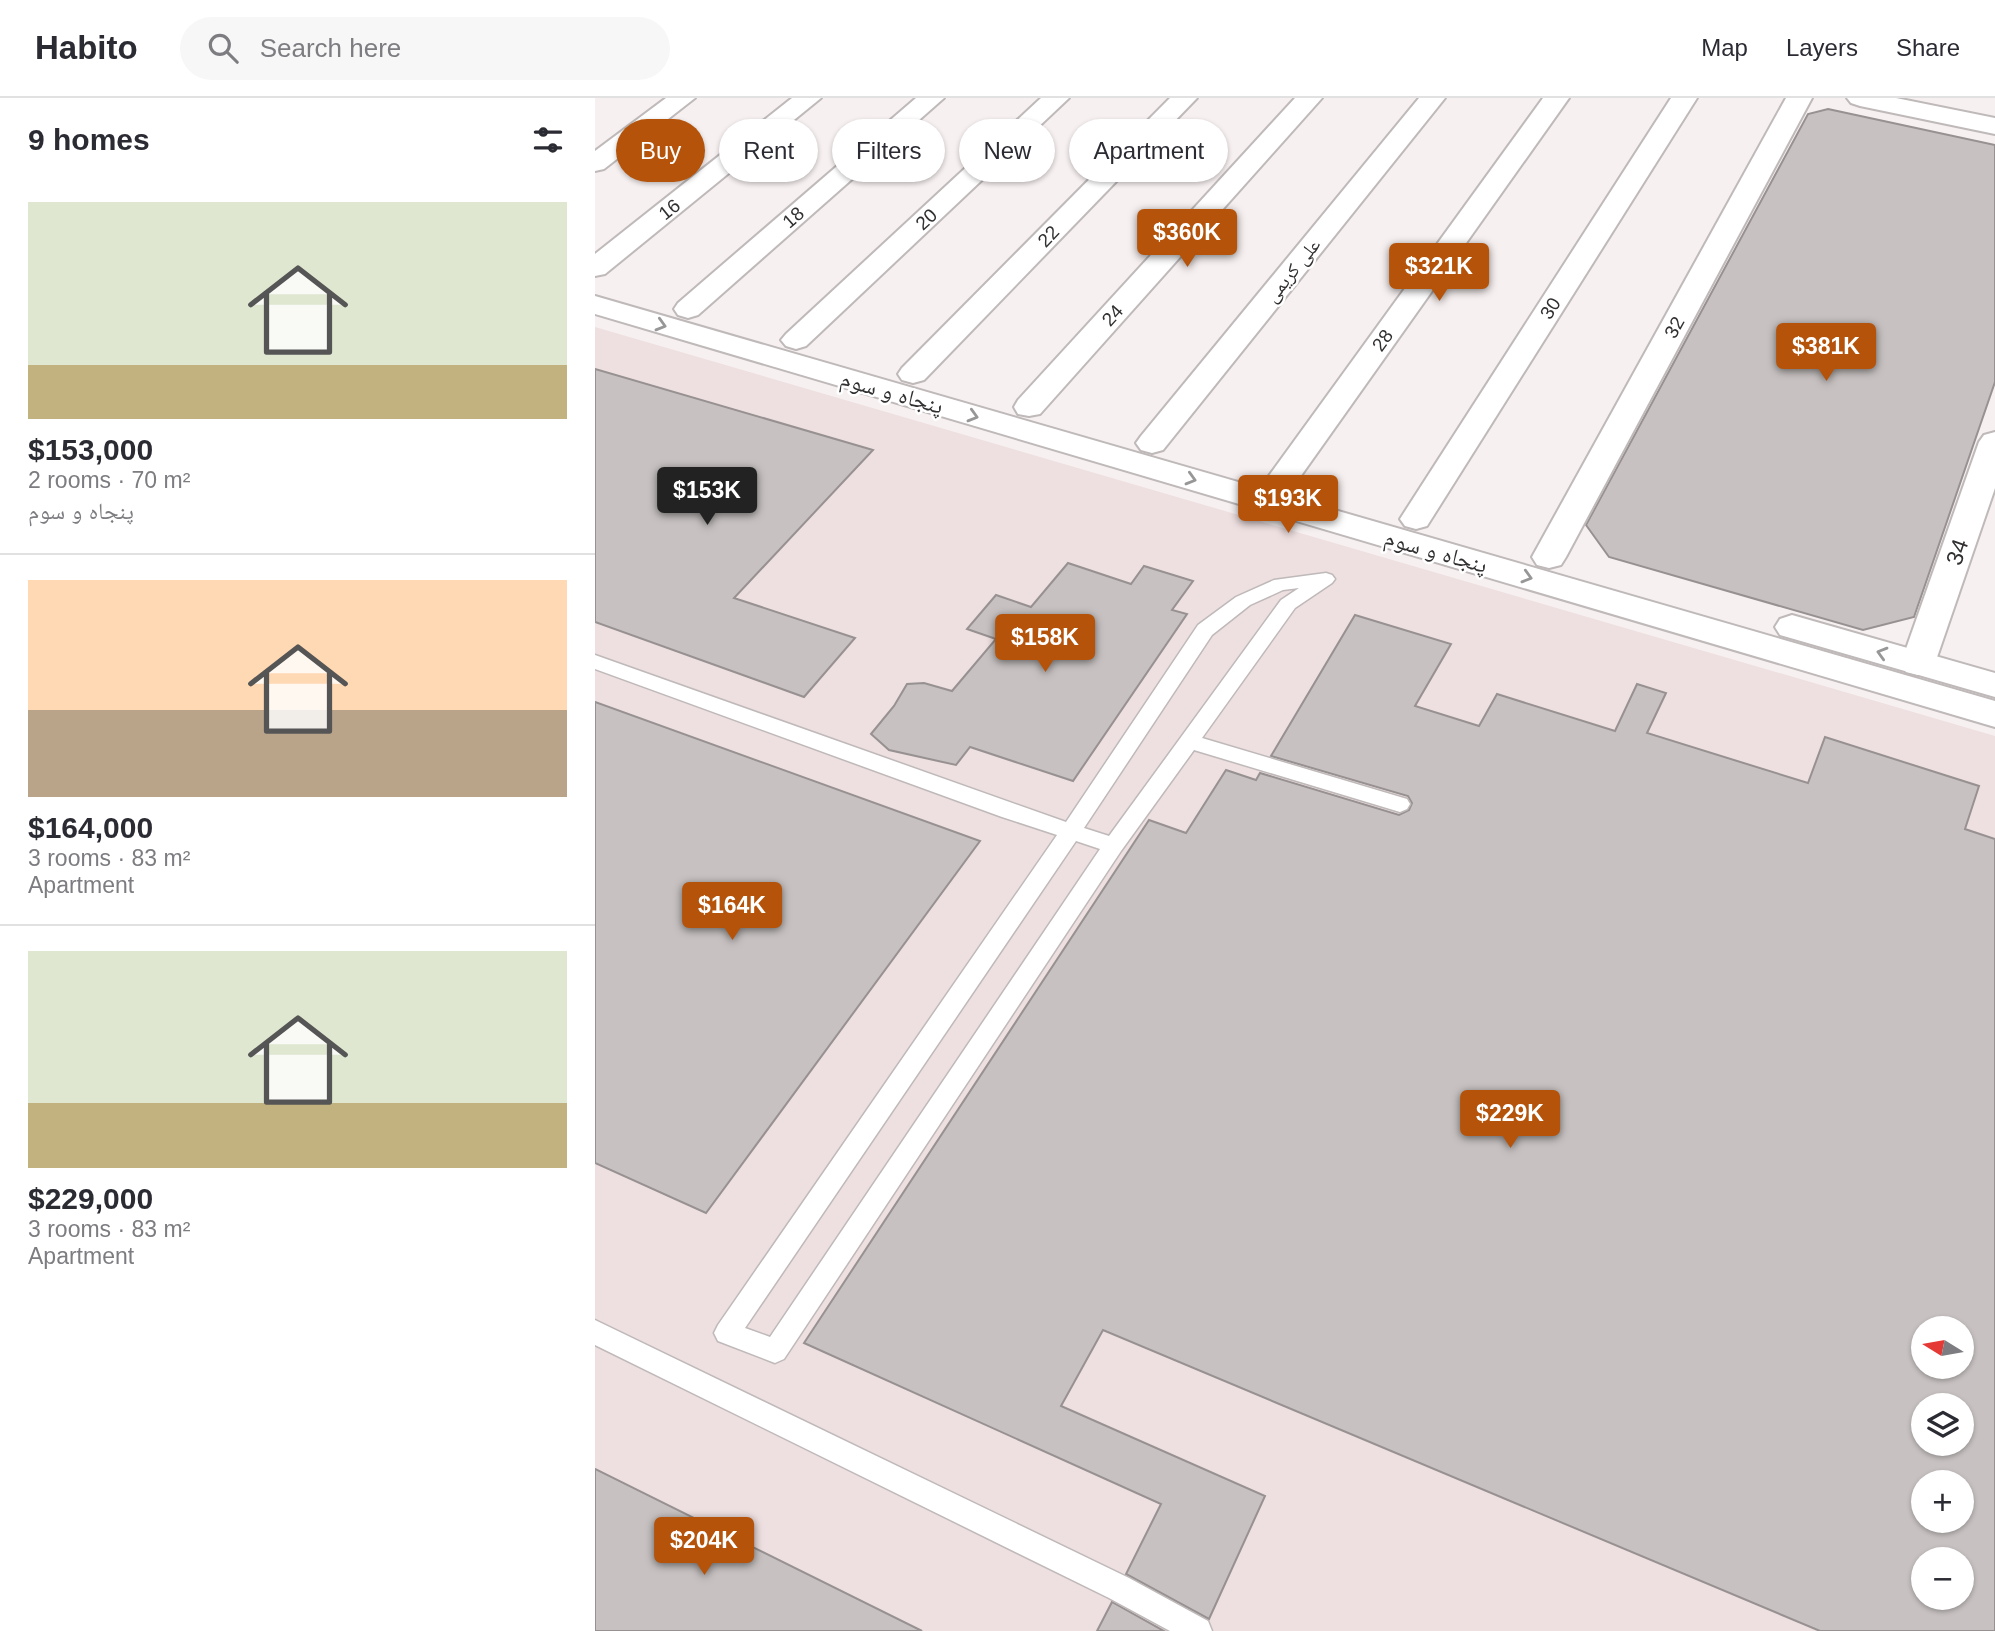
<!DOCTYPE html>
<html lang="en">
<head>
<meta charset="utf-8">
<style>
	body { margin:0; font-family:Arial,"Noto Naskh Arabic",sans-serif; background:#f7f7f7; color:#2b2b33; height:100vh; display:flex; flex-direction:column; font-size:26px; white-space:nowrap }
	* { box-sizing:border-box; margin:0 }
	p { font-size:23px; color:#7c7c81 }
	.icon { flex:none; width:38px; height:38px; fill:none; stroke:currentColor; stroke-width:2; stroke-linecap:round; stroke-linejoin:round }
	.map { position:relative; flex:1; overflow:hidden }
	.drawer { display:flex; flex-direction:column; background:#fff; width:595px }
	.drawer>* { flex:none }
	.guide { position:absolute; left:21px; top:21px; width:665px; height:63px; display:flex; gap:14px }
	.needle { width:46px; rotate:281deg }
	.controls { position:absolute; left:1316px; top:1218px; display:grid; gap:14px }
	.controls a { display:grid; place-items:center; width:63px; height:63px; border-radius:50%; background:#fff; box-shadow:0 2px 5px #0004; font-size:35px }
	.price { position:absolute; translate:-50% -60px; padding:0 16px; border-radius:7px; background:#b45309; color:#fff; font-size:23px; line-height:46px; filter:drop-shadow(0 2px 4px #0008) }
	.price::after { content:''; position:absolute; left:50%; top:42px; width:21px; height:16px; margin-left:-10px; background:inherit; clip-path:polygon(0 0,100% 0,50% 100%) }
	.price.on { background:#222; color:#fff }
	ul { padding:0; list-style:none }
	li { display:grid; align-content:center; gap:14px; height:371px; padding:0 28px }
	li+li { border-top:2px solid #e1e1e2 }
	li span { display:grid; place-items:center; height:217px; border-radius:0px; color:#555 }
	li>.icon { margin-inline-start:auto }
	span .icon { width:126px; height:126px; fill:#fffc; stroke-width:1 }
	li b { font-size:30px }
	h2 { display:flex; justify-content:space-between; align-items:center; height:84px; padding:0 28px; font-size:30px }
	.pill { padding:0 24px; border-radius:32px; background:#fff; box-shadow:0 2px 5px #0004; font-size:24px; line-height:63px }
	.pill.on { background:#b45309; color:#fff }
	header { display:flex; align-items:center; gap:42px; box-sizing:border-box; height:98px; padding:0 35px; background:#fff; border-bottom:2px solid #e1e1e2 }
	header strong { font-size:33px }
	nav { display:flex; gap:38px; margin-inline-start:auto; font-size:24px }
	.search { width:490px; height:63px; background:#f7f7f7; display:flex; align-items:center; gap:18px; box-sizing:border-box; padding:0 24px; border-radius:38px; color:#7c7c81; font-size:26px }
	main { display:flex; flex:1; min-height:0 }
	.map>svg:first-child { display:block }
	.built { fill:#eedfe0; fill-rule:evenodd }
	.building { fill:#c7c1c1; stroke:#979191; stroke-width:2; fill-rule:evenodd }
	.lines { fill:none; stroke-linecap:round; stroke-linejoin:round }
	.service-casing { stroke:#bfb9b9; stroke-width:3 }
	.minor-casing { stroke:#bfb9b9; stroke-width:4 }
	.tertiary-casing { stroke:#bfb9b9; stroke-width:4 }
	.service { fill:#fff; fill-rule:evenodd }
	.minor { fill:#fff; fill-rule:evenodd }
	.tertiary { fill:#fff; fill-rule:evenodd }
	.oneway { stroke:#989797 }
	.labels { text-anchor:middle; stroke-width:5; stroke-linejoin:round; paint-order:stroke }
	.far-street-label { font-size:19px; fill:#312f2f; stroke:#fff }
	.street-label { font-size:23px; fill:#312f2f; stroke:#fff }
</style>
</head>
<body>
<header>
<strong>Habito</strong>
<div class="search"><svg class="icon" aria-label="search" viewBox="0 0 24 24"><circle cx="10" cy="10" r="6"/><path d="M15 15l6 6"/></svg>Search here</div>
<nav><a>Map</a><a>Layers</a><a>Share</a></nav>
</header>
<main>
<section class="drawer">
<h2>9 homes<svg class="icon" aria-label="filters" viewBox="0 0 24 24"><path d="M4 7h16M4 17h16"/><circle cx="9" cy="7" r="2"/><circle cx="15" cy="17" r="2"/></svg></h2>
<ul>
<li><span style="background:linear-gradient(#dfe7d0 75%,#c2b280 0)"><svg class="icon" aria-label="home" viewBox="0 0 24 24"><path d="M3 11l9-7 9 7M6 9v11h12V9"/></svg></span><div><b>$153,000</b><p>2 rooms · 70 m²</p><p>پنجاه و سوم</p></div></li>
<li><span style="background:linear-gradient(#ffd9b3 60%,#b9a48a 0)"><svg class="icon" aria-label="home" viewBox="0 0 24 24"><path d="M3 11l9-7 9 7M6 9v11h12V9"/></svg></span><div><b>$164,000</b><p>3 rooms · 83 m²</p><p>Apartment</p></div></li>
<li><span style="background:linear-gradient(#dfe7d0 70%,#c2b280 0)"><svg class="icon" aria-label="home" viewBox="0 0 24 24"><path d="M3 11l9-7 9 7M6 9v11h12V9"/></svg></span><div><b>$229,000</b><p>3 rooms · 83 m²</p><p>Apartment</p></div></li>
</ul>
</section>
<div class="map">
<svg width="1400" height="1533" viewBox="0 0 1400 1533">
	<rect width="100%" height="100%" fill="#f7f0f0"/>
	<path class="built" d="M0,229L1400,638V1533H0ZM1328,1230H1367V1269H1328ZM1328,1307H1367V1346H1328ZM1328,1384H1367V1423H1328ZM1328,1461H1367V1500H1328Z"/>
	<g class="building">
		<polygon points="1233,11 1400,47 1400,284 1319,519 1268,532 1014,459 991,427 1213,16"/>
		<polygon points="0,271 278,352 139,500 260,540 209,599 0,524"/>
		<polygon points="473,465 536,486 549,468 598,483 577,512 592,516 478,683 375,649 361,667 294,652 276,636 299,608 312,586 329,585 357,593 401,541 372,531 401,497 436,509"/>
		<path d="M760,517L856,546L820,608L884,628L902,596L1020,633L1042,586L1071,595L1052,635L1213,685L1230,639L1384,688L1370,731L1400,741V1533H1225L508,1232L466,1308L670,1398L614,1521L531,1476L566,1406L209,1245L554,722L591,735L631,672L661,682L665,675L804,717L814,712L817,705L813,698L676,658ZM1328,1230H1367V1269H1328ZM1328,1307H1367V1346H1328ZM1328,1384H1367V1423H1328ZM1328,1461H1367V1500H1328Z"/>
		<polygon points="0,604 385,743 111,1115 0,1065"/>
		<polygon points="0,1371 327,1533 0,1533"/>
		<polygon points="517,1504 569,1533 502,1533"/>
	</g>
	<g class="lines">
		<g class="service-casing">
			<g id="service">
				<path d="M731,475L737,477L740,481L737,485L700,510L607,640L812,701L815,706L812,711L805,714L599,652L526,753L189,1261L180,1265L123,1243L119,1235L123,1227L462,737L407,719L0,571V557L471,724L603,527L641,499L679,482ZM704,490L686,502L514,738L489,730L617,537L655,507L688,492ZM481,743L505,751L175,1239L150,1230Z"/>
				<polygon points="0,1222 534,1480 613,1523 617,1533 575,1533 514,1500 0,1247"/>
			</g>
		</g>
		<g class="minor-casing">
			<g id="minor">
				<polygon points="71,0 100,0 9,71 0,73 0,53"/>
				<polygon points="197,0 226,0 10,176 0,178 0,156"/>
				<polygon points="321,0 349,0 103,217 93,220 83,217 79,211 83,205"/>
				<polygon points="446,0 474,0 211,248 201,251 191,248 186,242 191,236"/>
				<polygon points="575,0 602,0 329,282 318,285 307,282 303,276 307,270"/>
				<polygon points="700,0 727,0 445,316 434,318 423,316 419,309 423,302"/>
				<polygon points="824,0 850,0 568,352 557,355 546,352 541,345 546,338"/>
				<polygon points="948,0 974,0 698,389 687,392 676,389 671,382 676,375"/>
				<polygon points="1076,0 1102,0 832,428 821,431 810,428 805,421"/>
				<polygon points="1191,0 1217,0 971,459 966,467 954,470 942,467 937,459"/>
				<polygon points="1400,334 1400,390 1340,565 1335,574 1323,577 1311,574 1306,565 1384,344 1389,337"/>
			</g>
		</g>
		<g class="tertiary-casing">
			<g id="tertiary">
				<polygon points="1252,0 1301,0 1400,20 1400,36 1265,8 1256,5"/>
				<polygon points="0,198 1400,603 1400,629 0,216"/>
				<polygon points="1197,517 1400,575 1400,599 1185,537 1180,529 1185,521"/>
			</g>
		</g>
		<use href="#service" class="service"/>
		<use href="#minor" class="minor"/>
		<use href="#tertiary" class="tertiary"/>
	</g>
	<defs><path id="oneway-chevron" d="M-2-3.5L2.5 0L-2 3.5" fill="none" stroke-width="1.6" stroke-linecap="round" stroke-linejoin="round" transform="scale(1.75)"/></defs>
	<g class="oneway">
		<use href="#oneway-chevron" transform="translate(66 227) rotate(16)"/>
		<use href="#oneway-chevron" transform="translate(378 318) rotate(16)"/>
		<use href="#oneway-chevron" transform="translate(596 381) rotate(16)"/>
		<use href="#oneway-chevron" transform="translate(932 479) rotate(16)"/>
		<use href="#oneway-chevron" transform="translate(1287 555) rotate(-164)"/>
	</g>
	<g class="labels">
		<g class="far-street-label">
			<text transform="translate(74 111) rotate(-39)" y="7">16</text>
			<text transform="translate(198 119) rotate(-41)" y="7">18</text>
			<text transform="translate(331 121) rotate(-43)" y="7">20</text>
			<text transform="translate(453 138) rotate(-46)" y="7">22</text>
			<text transform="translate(697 172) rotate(-51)" y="7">علی کریمی</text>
			<text transform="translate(955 210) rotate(-57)" y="7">30</text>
			<text transform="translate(517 217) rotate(-48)" y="7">24</text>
			<text transform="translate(1079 229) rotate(-61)" y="7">32</text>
			<text transform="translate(787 242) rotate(-54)" y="7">28</text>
		</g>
		<g class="street-label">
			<text transform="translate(297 294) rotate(16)" y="8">پنجاه و سوم</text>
			<text transform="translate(841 453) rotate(16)" y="8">پنجاه و سوم</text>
			<text transform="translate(1362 454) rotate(-71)" y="8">34</text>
		</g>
	</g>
</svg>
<div class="controls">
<a><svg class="needle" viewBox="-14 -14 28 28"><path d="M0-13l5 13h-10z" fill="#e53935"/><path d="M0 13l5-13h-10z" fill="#7c7c81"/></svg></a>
<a><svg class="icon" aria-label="layers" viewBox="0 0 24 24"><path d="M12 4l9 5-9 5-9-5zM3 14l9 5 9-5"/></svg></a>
<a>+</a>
<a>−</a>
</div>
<b class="price" style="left:592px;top:171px">$360K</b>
<b class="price" style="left:844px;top:205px">$321K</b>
<b class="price" style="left:1231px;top:285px">$381K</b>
<b class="price on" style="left:112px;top:429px">$153K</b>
<b class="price" style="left:693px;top:437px">$193K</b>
<b class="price" style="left:450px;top:576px">$158K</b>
<b class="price" style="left:137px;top:844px">$164K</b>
<b class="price" style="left:915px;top:1052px">$229K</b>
<b class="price" style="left:109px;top:1479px">$204K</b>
<div class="guide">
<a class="pill on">Buy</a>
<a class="pill">Rent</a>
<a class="pill">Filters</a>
<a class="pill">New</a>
<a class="pill">Apartment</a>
</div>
</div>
</main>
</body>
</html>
